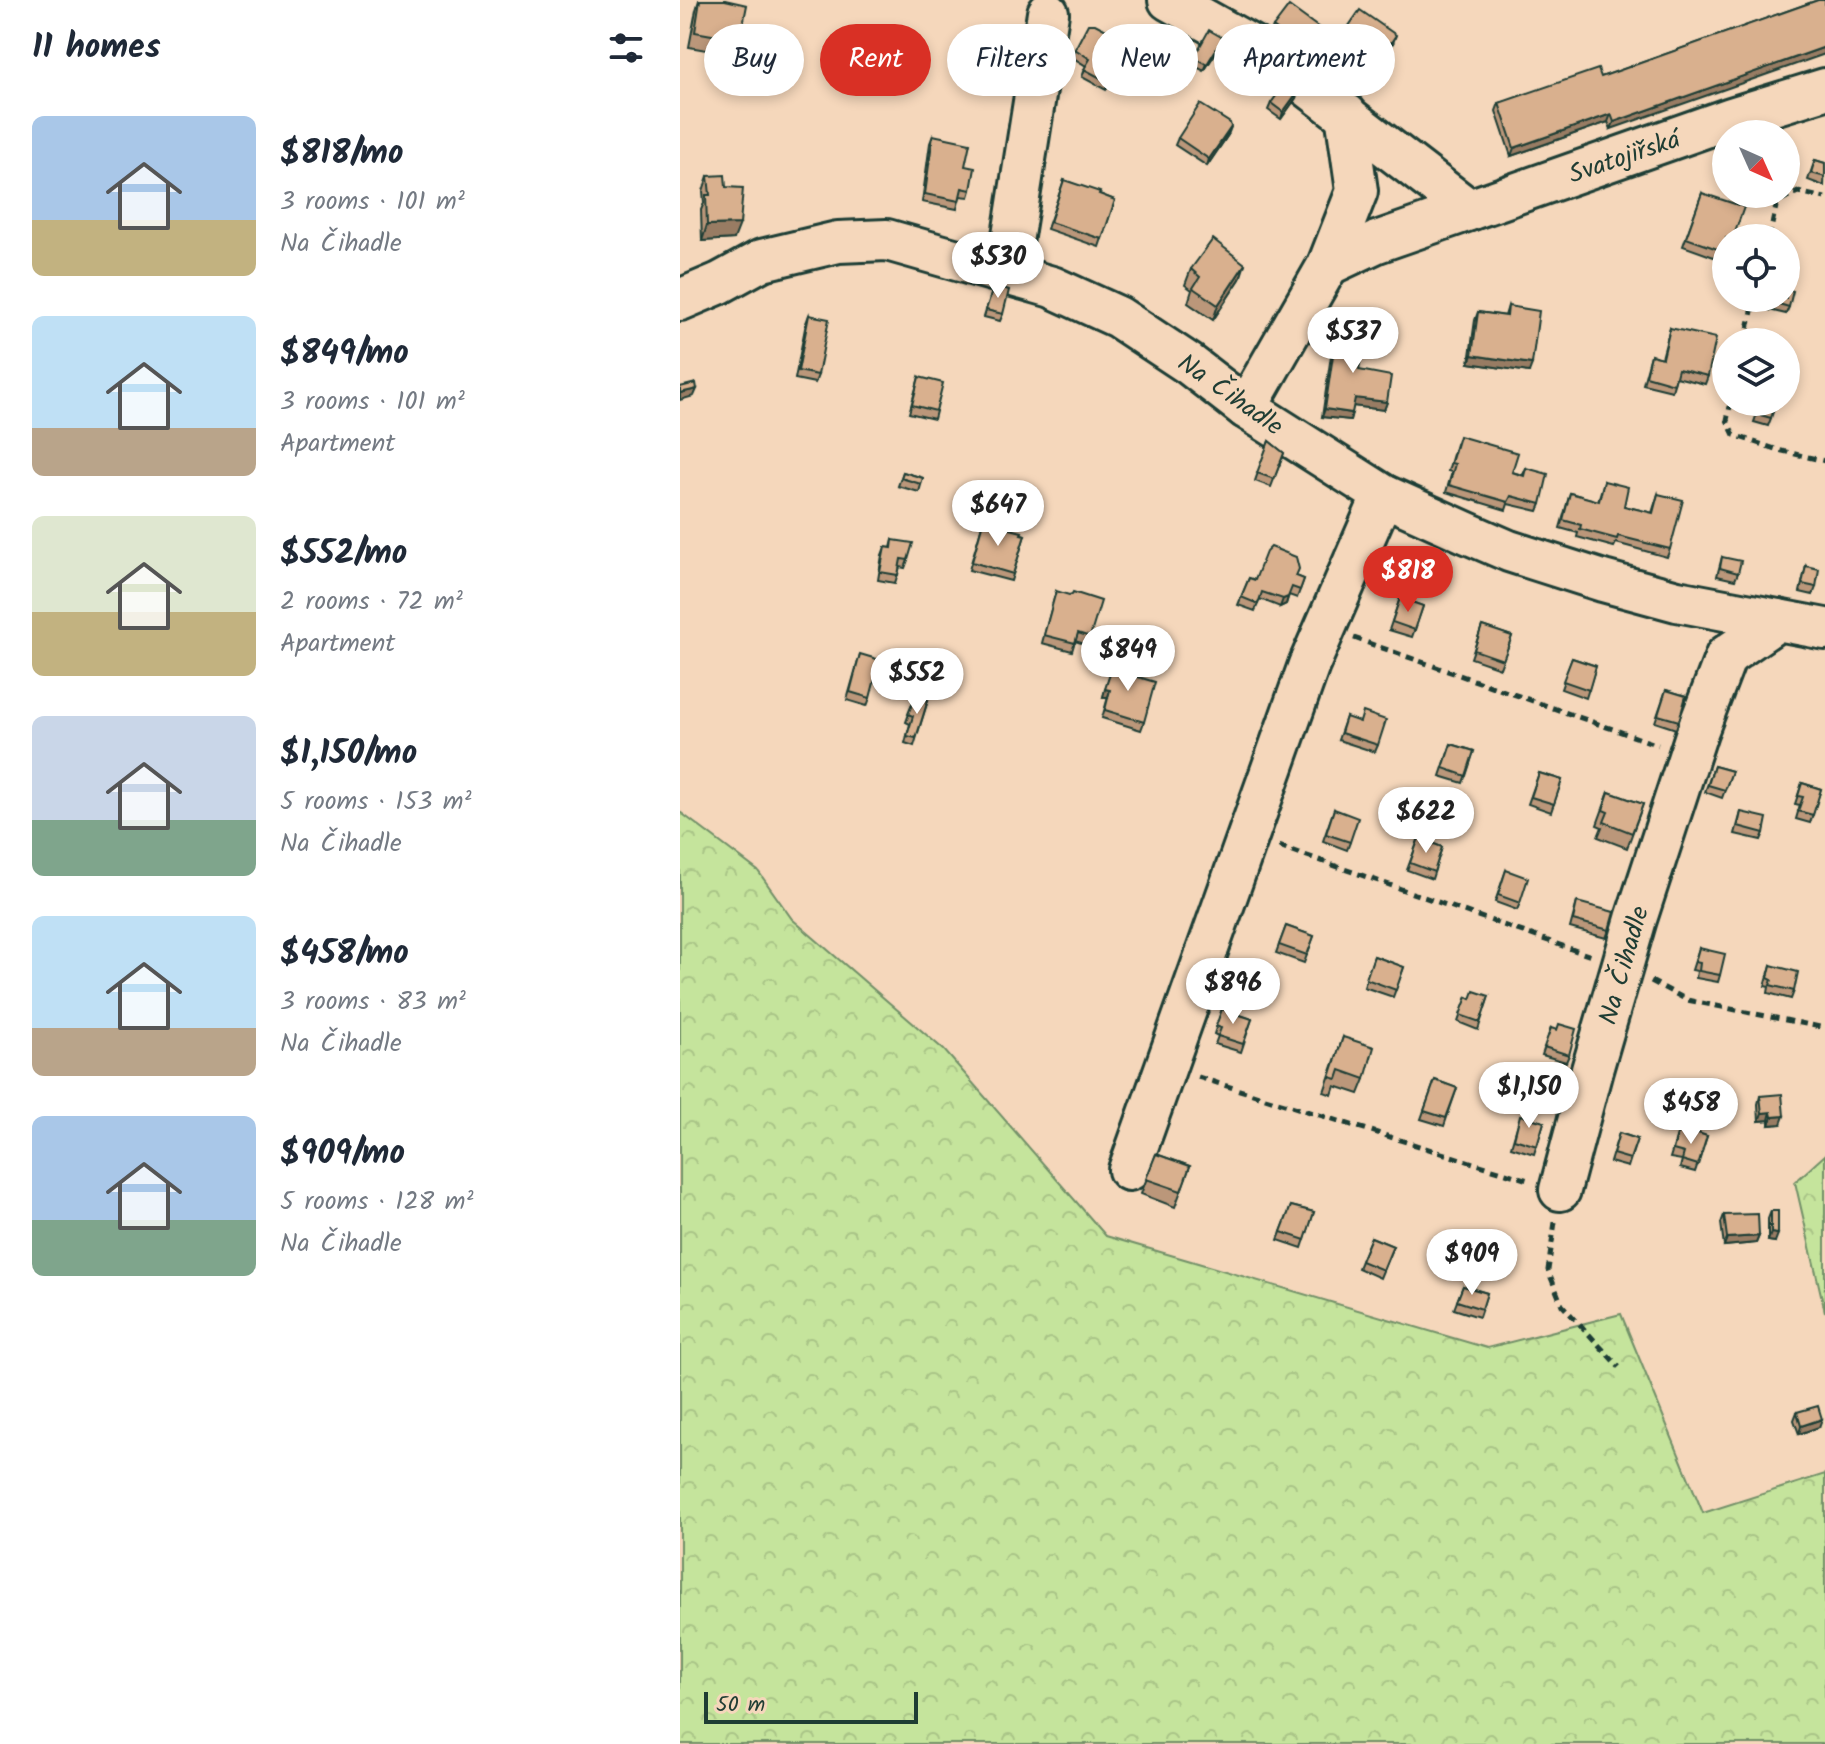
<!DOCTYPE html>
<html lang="en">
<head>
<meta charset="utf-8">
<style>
	body { margin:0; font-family:Kalam,sans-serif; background:#f2f2f3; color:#1f2937; height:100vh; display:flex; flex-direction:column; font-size:30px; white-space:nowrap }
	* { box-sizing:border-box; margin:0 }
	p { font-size:26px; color:#747a83 }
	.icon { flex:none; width:44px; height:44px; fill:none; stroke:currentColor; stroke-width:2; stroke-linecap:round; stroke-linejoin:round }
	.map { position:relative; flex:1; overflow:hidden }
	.sheet { display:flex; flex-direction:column; background:#fff; width:680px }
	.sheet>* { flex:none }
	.top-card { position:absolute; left:24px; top:24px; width:760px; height:72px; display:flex; gap:16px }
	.needle { width:52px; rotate:135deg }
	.fabs { position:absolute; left:1032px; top:120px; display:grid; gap:16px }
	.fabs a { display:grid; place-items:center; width:88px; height:88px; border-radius:50%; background:#fff; box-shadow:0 4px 12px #0003; font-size:40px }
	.scale { position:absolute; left:24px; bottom:20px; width:214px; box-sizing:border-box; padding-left:8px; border:4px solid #1f3d34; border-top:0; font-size:22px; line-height:28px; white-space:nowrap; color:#1f3d34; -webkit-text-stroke:6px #f5d7bb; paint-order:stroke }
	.price { position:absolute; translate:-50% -68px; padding:0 18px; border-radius:28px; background:#fff; color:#222; font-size:26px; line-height:52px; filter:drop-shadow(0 2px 4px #0008) }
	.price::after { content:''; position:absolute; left:50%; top:48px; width:24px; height:18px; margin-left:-12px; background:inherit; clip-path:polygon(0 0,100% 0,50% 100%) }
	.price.on { background:#d93025; color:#fff }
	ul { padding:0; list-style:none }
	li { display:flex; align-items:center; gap:24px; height:200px; padding:0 32px }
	li span { display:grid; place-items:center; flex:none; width:224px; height:160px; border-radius:12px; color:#555 }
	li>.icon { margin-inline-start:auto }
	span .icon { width:96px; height:96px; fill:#fffc; stroke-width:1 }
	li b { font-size:34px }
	h2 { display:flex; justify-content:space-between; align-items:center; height:96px; padding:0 32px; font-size:34px }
	.pill { padding:0 28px; border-radius:36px; background:#fff; box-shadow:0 4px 12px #0003; font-size:28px; line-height:72px }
	.pill.on { background:#d93025; color:#fff }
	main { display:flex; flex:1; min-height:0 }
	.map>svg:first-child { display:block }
	.forest { fill:url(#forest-crowns); stroke:#729068; stroke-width:2 }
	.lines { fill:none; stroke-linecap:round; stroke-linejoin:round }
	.minor-casing { stroke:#1f3d34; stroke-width:46 }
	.path { stroke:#1f3d34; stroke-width:5; stroke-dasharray:8 6; stroke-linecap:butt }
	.minor { stroke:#f5d7bb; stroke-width:40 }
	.wall { fill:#bb977a; stroke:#1f3d34; stroke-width:2 }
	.shaded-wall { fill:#987b63; stroke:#1f3d34; stroke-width:2 }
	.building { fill:#d9b08e; stroke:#1f3d34; stroke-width:2 }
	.labels { text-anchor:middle; stroke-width:6; stroke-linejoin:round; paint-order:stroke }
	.street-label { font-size:26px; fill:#1f3d34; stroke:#f5d7bb }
</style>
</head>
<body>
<main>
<section class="sheet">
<h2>11 homes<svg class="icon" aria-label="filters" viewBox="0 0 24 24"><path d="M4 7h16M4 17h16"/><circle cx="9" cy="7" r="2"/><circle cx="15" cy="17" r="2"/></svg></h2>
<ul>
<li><span style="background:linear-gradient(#a9c7e8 65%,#c2b280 0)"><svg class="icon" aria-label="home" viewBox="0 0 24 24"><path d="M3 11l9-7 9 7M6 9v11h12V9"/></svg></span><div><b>$818/mo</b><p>3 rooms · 101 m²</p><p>Na Čihadle</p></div></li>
<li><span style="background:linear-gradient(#bfe0f5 70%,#b9a48a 0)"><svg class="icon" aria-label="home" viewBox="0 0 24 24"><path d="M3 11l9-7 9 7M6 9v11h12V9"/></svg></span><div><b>$849/mo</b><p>3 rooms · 101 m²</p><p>Apartment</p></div></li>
<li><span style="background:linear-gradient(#dfe7d0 60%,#c2b280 0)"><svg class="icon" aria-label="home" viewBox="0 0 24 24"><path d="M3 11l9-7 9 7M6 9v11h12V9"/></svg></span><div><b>$552/mo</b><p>2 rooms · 72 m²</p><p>Apartment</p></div></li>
<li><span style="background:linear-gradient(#c9d6e8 65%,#7fa58c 0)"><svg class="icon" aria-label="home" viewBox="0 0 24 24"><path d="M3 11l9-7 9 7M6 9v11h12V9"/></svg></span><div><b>$1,150/mo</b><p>5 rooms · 153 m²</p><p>Na Čihadle</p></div></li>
<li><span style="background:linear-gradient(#bfe0f5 70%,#b9a48a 0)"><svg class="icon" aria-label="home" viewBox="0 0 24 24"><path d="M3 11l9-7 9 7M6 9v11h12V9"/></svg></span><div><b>$458/mo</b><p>3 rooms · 83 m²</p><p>Na Čihadle</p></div></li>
<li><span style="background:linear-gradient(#a9c7e8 65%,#7fa58c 0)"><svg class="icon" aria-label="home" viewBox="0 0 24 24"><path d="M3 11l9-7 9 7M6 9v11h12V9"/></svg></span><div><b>$909/mo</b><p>5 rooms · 128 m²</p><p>Na Čihadle</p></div></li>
</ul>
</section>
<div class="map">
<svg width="1145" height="1744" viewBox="0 0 1145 1744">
	<defs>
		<pattern id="forest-crowns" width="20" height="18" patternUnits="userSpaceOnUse" patternTransform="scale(2)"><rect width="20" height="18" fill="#c5e49c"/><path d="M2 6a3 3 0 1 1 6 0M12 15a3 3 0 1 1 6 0" fill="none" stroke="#a9c487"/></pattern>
	</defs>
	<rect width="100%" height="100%" fill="#f5d7bb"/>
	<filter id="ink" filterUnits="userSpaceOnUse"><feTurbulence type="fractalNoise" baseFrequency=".0125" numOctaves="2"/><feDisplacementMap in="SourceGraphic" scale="16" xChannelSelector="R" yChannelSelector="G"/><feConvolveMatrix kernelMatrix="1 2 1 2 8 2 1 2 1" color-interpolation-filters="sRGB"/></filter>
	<g filter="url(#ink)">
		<g class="forest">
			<polygon points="0,812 78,871 112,919 264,1050 426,1236 807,1348 941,1314 1023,1513 1145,1474 1145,1744 0,1744"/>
			<polygon points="1145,1155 1145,1312 1115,1182"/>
		</g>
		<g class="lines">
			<g class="minor-casing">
				<g id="minor">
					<polyline points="489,0 586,54 789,210 1051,118 1145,89"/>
					<polyline points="648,265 697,242 789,210"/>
					<polyline points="327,274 368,13"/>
					<polyline points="0,300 40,283 82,260 158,242 207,240 372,287 438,317 509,364 566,408 703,495 785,532 829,551 923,581 997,601 1145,629"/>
					<polyline points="566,408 648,265 677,191 666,114"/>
					<polyline points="449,1170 629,665 703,495"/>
					<polyline points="880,1190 912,1070 956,919 1017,732 1046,656 1098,620"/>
				</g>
			</g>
			<g class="path">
				<polyline points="1089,238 1097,202 1118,192 1145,198"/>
				<polyline points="1065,342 1075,298"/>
				<polyline points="1051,402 1047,420 1054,435 1098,450 1145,461"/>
				<polyline points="674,638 978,745"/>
				<polyline points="599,846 911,956"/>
				<polyline points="971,981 1007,1000 1145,1028"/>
				<polyline points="518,1077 848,1180"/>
				<polyline points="875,1222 868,1270 882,1305 939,1367"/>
			</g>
			<use href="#minor" class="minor"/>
		</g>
		<g class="wall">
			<polygon points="19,0 45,0 60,40 55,55 9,47 16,10"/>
			<polygon points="1138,0 931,129 928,122 831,156 816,111 819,103 921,77"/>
			<polygon points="593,27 644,41 627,63 590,35"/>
			<polygon points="664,33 713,43 701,60 704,62 701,70 688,88 673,78 670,82 655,72 657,66 644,57 647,49"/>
			<polygon points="451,43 448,51 426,90 402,77 406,66 392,57 395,49"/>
			<polygon points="540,46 524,71 511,64 514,57"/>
			<polygon points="619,90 616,98 601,119 588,110 591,103"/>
			<polygon points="253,135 285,166 291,190 289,197 280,196 277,209 242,202 250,143"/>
			<polygon points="548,135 527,166 495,145 498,138"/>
			<polygon points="1135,160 1145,163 1144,186 1128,180"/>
			<polygon points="28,176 46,187 54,239 22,241 21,210 24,203 23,191"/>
			<polygon points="384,180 435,200 419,247 367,229"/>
			<polygon points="1022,193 1046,238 1045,261 1003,246"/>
			<polygon points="511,269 560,279 533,320 508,303 512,290 505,285"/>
			<polygon points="314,285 323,314 320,321 304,317"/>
			<polygon points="1093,298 1106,298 1109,307 1106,314 1089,310"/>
			<polygon points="828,306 849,372 789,363 795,320 798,312 825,316"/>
			<polygon points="129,315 138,375 135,383 115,379 126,323"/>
			<polygon points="657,328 679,370 707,402 704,410 673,406 670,420 642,417 654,335"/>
			<polygon points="990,328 1028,376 1025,384 996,377 992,391 963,384 971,355 982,358"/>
			<polygon points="239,377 256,411 254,419 229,413"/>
			<polygon points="1081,402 1091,418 1088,426 1074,422"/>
			<polygon points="589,441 604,453 591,487 575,481"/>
			<polygon points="776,444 832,472 843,475 846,468 861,504 858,511 828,504 826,510 766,492 772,472 768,471"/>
			<polygon points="223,472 243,478 239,492 218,486"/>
			<polygon points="924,481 944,506 972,513 978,494 990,549 987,557 936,543 934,547 897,537 898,533 880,528 890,493 918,501"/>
			<polygon points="303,522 345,535 331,581 289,570"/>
			<polygon points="213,540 228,560 225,568 220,567 215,583 198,580 202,555 205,547 211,548"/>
			<polygon points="1042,557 1058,573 1055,580 1037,576"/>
			<polygon points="1126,566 1136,587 1133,595 1120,592"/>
			<polygon points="616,576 624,579 617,598 609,595 606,604 600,607 580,599 575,611 558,605 569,578 575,580"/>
			<polygon points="376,591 410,637 408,645 395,641 392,651 362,643"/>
			<polygon points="720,598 743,606 732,637 709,630"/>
			<polygon points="802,626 832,636 820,668 791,658"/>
			<polygon points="180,654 190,698 187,706 167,700"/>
			<polygon points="892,658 916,666 906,698 881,689"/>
			<polygon points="434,662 455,676 464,722 461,730 422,718 428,697 423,697"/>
			<polygon points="986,690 1006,696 996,729 975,722"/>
			<polygon points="235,697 248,700 234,746 225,743 230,724 226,722"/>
			<polygon points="666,717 698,745 695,752 658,740"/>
			<polygon points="771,744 794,751 783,783 760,776"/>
			<polygon points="1034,766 1052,771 1042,798 1025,792"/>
			<polygon points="859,773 882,780 871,812 848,804"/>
			<polygon points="1122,783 1141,789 1130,823 1116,819 1120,805 1115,804"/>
			<polygon points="929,792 963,804 947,848 918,837 922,827 917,825"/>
			<polygon points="654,809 670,842 667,850 643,841"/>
			<polygon points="1061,812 1084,833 1081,840 1055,834"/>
			<polygon points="739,838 762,847 752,879 727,870"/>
			<polygon points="826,870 840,903 837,910 815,902"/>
			<polygon points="897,902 929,930 926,938 890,928"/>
			<polygon points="606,926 634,936 624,963 596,953"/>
			<polygon points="1019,948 1040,975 1038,982 1016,978 1017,971 1012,970"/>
			<polygon points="694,956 724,967 713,997 684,987"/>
			<polygon points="1091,965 1114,991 1111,999 1088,993 1089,987 1085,986"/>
			<polygon points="809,996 798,1030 778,1022 787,997 791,999"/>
			<polygon points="542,1009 572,1019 561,1052 535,1044 538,1036 534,1034"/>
			<polygon points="871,1028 889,1055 886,1062 862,1055"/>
			<polygon points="663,1037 685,1079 679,1094 655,1086 652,1095 644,1092"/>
			<polygon points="755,1080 777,1088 764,1126 741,1119"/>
			<polygon points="1080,1096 1101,1124 1089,1125 1089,1120 1079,1121 1078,1104"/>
			<polygon points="864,1122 854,1154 831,1147 838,1123"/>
			<polygon points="998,1132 1010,1136 1027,1136 1015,1172 1000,1168 1002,1160 990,1158"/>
			<polygon points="939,1133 957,1139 948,1167 930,1162"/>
			<polygon points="476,1154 510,1166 495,1207 461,1194"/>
			<polygon points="611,1206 634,1212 622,1248 598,1240"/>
			<polygon points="1091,1211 1095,1242 1088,1241 1088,1219"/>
			<polygon points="1044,1215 1079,1236 1076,1243 1044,1246 1041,1223"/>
			<polygon points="691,1237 713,1246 700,1278 678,1268"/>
			<polygon points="783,1286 807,1293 799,1317 774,1309"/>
			<polygon points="1117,1412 1139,1427 1119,1434 1114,1420"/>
		</g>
		<g class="shaded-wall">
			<polygon points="646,33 644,41 627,63 630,55"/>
			<polygon points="716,35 713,43 697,66 700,59"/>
			<polygon points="543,38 540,46 524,71 527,64"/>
			<polygon points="451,43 448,51 426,90 428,82"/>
			<polygon points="1145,47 1145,54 931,129 934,122"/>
			<polygon points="704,62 701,70 688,88 691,81"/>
			<polygon points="619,90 616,98 601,119 603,112"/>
			<polygon points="931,114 928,122 831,156 834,148"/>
			<polygon points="551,127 548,135 527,166 529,159"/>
			<polygon points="60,224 54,239 22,241 27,225"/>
			<polygon points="565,264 560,279 533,320 538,305"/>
			<polygon points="792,355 852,364 849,372 789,363"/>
			<polygon points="17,389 14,396 0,400 0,393"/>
			<polygon points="675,398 707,402 704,410 672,406"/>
			<polygon points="645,409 672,413 670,420 642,417"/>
			<polygon points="608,597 606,604 600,607 603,599"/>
			<polygon points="425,689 430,690 428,697 423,697"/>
			<polygon points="1091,1112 1089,1120 1079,1121 1082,1113"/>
			<polygon points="1104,1116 1101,1124 1089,1125 1092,1117"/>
			<polygon points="1091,1233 1098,1234 1095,1242 1088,1241"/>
			<polygon points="1079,1236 1076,1243 1044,1246 1047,1238"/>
			<polygon points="1142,1419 1139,1427 1119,1434 1121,1426"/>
		</g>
		<g class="building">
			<polygon points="20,0 45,0 67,5 60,40 15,32"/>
			<polygon points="1138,0 1145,0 1145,47 934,122 931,114 834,148 819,103 918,69 921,77"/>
			<polygon points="609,6 646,33 630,55 593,27"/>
			<polygon points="680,10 716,35 700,59 704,62 691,81 676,70 673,75 658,64 661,60 647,49 660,30 664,33"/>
			<polygon points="408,24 415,24 451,43 428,82 404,69 410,59 395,49"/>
			<polygon points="529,30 543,38 527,64 514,57"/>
			<polygon points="607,81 619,90 603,112 591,103"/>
			<polygon points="520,104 550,123 551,127 529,159 498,138"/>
			<polygon points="253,135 290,143 285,166 295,168 291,190 282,188 279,201 245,194"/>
			<polygon points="1135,160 1145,163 1145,177 1131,173"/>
			<polygon points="45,175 46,187 63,188 60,224 27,225 26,195 30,195 28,176"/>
			<polygon points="384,180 420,192 419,194 435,200 422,239 370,222"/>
			<polygon points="1022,193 1064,207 1053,238 1046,238 1046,252 1006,238"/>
			<polygon points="533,239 565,264 538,305 513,288 520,277 511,269"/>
			<polygon points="314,285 329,290 323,314 306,310"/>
			<polygon points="1106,289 1113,291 1109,307 1092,302 1093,298 1106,298"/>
			<polygon points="828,306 859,311 852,364 792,355 798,312 827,316"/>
			<polygon points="129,315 149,319 138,375 118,371"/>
			<polygon points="657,328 685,332 679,370 711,376 707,402 675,398 672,413 645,409"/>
			<polygon points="990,328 1036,338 1028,376 998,369 994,384 966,376 971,355 983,358"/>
			<polygon points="239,377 263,383 256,411 232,405"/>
			<polygon points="16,383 17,389 0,393 0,387"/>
			<polygon points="1081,402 1095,406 1091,418 1077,414"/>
			<polygon points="779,436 838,453 832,472 844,476 846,468 868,474 861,504 831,496 828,502 769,485 775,464 771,463"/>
			<polygon points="589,441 604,453 594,479 577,473"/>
			<polygon points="223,472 243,478 241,484 221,478"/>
			<polygon points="924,481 948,487 944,506 973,513 978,494 1003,500 990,549 938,536 937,539 900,529 901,525 883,520 890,493 919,501"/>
			<polygon points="303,522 342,532 341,534 345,535 333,574 292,562"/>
			<polygon points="213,540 233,543 228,560 221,559 218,575 200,572 205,547 212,548"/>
			<polygon points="591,547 616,557 619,569 616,576 624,579 620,590 612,587 608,597 603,599 582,592 578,604 561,597 569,578 575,580 586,552"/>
			<polygon points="1042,557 1061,561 1058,573 1040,568"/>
			<polygon points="1126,566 1139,569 1136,587 1122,584"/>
			<polygon points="376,591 389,595 392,594 393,592 421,601 410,637 398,633 395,643 364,635"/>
			<polygon points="720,598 743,606 735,630 712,622"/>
			<polygon points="802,626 832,636 823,660 794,650"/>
			<polygon points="180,654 200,660 190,698 170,692"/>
			<polygon points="892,658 916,666 909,690 883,681"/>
			<polygon points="434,662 457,669 455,676 475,682 464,722 425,710 430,690 425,689"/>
			<polygon points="986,690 1006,696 999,721 978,715"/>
			<polygon points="235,697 248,700 236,738 227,736 233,716 228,714"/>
			<polygon points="683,712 706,720 698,745 661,733 666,717 680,722"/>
			<polygon points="771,744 794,751 786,776 763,768"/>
			<polygon points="1034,766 1052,771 1045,790 1028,785"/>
			<polygon points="859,773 882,780 874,804 851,797"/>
			<polygon points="1122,783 1141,789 1133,815 1118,811 1123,797 1118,796"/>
			<polygon points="929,792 963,804 952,833 924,822 928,812 923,810"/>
			<polygon points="654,809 678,818 670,842 646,834"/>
			<polygon points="1061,812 1087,818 1084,833 1058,826"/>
			<polygon points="739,838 762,847 754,872 730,863"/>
			<polygon points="826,870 848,878 840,903 818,895"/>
			<polygon points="897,902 934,912 929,930 893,920"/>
			<polygon points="606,926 634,936 627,955 599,945"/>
			<polygon points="1019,948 1045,954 1040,975 1019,971 1020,963 1015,962"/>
			<polygon points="694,956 724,967 716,990 686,979"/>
			<polygon points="1091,965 1118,972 1114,991 1090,985 1092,980 1088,978"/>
			<polygon points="794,991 809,996 800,1022 780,1015 787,997 791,999"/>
			<polygon points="542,1009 572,1019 563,1044 538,1036 541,1028 536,1026"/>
			<polygon points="879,1024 896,1029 889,1055 864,1047 871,1028 877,1030"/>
			<polygon points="663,1037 694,1047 685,1079 660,1070 657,1079 650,1077"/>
			<polygon points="755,1080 777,1088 766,1118 744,1111"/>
			<polygon points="1102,1094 1104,1116 1092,1117 1091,1112 1082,1113 1080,1096"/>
			<polygon points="840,1115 864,1122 857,1146 834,1139"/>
			<polygon points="1012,1131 1027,1136 1018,1165 1002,1160 1004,1153 993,1150 998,1132 1010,1136"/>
			<polygon points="939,1133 957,1139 950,1159 933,1154"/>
			<polygon points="476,1154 510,1166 501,1191 466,1179"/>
			<polygon points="611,1206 634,1212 625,1240 601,1232"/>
			<polygon points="1091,1211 1098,1211 1098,1234 1091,1233"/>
			<polygon points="1078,1214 1079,1236 1047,1238 1044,1215"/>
			<polygon points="691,1237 713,1246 703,1270 681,1261"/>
			<polygon points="783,1286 807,1293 802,1309 777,1301"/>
			<polygon points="1138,1406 1142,1419 1121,1426 1117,1412"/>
		</g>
	</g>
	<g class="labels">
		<g class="street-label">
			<text transform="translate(944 156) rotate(-19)" y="9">Svatojiřská</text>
			<text transform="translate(551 394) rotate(35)" y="9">Na Čihadle</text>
			<text transform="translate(943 965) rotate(-74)" y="9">Na Čihadle</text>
		</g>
	</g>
</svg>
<div class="fabs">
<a><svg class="needle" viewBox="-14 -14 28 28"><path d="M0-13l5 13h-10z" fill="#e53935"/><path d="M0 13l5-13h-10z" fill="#747a83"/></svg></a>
<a><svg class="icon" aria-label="locate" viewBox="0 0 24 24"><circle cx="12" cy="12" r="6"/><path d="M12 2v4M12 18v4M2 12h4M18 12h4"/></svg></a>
<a><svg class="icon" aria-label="layers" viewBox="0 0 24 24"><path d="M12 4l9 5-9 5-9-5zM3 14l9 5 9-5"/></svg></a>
</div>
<div class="scale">50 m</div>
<b class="price" style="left:318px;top:300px">$530</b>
<b class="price" style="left:673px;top:375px">$537</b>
<b class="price" style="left:318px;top:548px">$647</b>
<b class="price on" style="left:728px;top:614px">$818</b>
<b class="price" style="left:448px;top:693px">$849</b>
<b class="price" style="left:237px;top:716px">$552</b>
<b class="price" style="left:746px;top:855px">$622</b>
<b class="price" style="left:553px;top:1026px">$896</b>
<b class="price" style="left:849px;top:1130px">$1,150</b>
<b class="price" style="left:1011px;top:1146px">$458</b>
<b class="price" style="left:792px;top:1297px">$909</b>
<div class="top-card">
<a class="pill">Buy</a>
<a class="pill on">Rent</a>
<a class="pill">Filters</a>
<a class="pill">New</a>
<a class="pill">Apartment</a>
</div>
</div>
</main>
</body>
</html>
